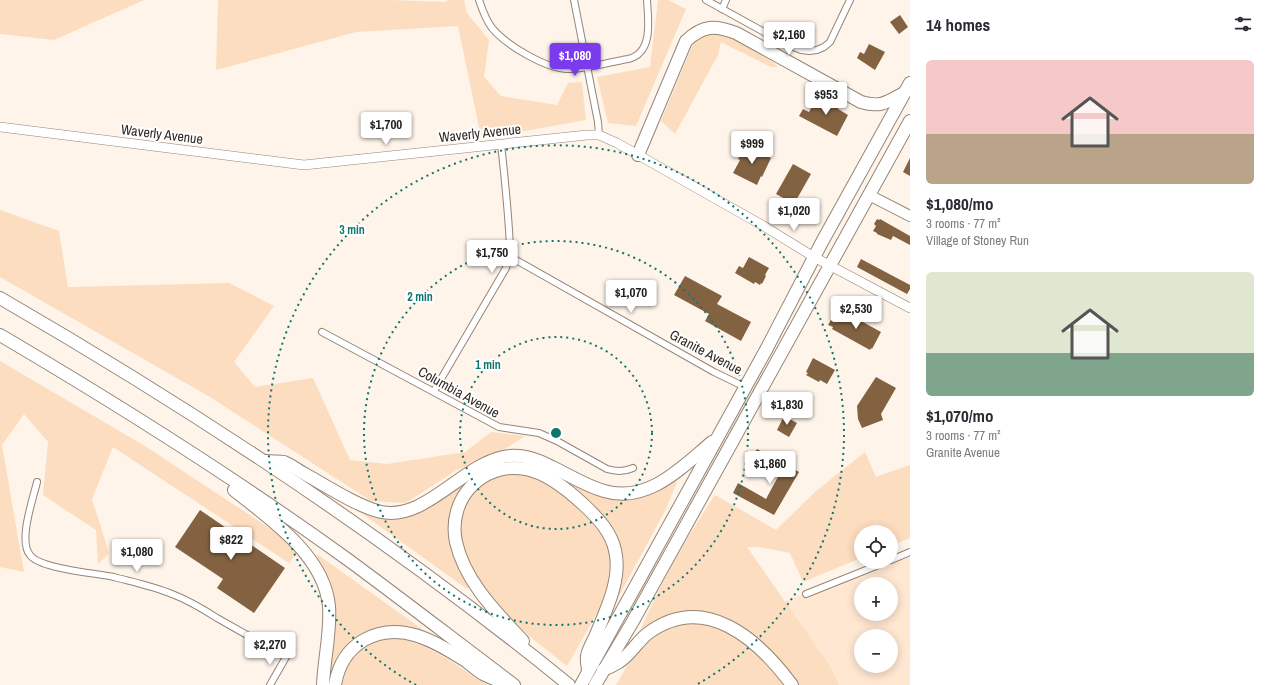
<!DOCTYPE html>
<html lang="en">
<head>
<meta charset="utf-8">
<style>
	body { margin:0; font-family:"Archivo Narrow",sans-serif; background:#f2f2f3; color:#2b2b33; height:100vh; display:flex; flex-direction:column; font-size:15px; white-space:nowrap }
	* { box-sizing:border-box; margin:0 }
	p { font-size:13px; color:#7c7c81 }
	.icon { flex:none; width:22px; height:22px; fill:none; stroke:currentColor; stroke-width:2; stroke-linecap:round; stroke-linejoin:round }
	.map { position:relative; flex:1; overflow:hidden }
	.side { display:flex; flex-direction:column; background:#fff; width:360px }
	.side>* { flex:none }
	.tools { position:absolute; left:854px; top:525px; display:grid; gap:8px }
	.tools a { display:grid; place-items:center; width:44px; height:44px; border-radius:50%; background:#fff; box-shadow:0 2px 10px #0003; font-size:20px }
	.price { position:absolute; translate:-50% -34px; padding:0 9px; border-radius:4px; background:#fff; color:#222; font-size:13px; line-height:26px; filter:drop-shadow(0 1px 2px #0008) }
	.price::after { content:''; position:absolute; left:50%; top:24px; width:12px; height:9px; margin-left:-6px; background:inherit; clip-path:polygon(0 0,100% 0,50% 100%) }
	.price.current { background:#7c3aed; color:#fff }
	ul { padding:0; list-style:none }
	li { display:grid; align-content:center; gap:8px; height:212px; padding:0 16px }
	li span { display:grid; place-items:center; height:124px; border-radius:6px; color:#555 }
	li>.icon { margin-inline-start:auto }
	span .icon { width:72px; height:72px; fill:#fffc; stroke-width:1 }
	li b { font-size:17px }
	h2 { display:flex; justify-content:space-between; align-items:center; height:48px; padding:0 16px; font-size:17px }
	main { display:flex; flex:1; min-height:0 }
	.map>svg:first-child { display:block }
	.built { fill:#ffe7d1; fill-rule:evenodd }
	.green { fill:#fcddbf }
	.building { fill:#826241 }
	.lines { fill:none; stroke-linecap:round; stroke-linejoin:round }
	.street-casing { stroke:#958576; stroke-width:8 }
	.secondary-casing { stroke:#958576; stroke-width:10 }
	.primary-casing { stroke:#958576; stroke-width:12 }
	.highway-casing { stroke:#958576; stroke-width:14 }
	.street { stroke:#fff; stroke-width:6 }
	.secondary { stroke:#fff; stroke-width:9 }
	.primary { stroke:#fff; stroke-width:10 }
	.highway { stroke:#fff; stroke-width:12 }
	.ring { fill:none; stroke:#0f766e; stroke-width:2; stroke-dasharray:2 4 }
	.labels { text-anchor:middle; stroke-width:4; stroke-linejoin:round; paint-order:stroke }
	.street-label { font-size:14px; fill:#302a24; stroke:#fff }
	.centre { fill:#0f766e; stroke:#fff; stroke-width:2 }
	.ring-label { font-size:12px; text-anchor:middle; font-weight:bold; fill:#0f766e; stroke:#fff; stroke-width:4; stroke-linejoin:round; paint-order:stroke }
</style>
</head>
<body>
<main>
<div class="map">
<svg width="910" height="685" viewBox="0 0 910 685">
	<rect width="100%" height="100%" fill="#fef4ea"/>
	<path class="built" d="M910,550V685H825L769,608L880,562H891ZM861,584H891V614H861ZM861,636H891V666H861Z"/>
	<g class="green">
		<polygon points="0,0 144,0 54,40 0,34"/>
		<polygon points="218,0 390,0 447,2 447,0 464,0 467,13 489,40 484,77 501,96 557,105 568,83 582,82 586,120 514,133 481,137 458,26 356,32 216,70"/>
		<polygon points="658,0 668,0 686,9 636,126 608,123 597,77 650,67"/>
		<polygon points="717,33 730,36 773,62 778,67 771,67 721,42 718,55 675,134 661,121 695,39"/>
		<polygon points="0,210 59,231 68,287 229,283 274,306 234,362 255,387 313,378 350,460 387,464 465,452 491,432 525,436 505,449 455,471 406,503 371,501 210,397 0,277"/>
		<polygon points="0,361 145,446 283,537 298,551 289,563 113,447 92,499 109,553 98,564 96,530 43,495 48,442 24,414 2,445 24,572 0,567"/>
		<path d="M865,452L876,477L910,465V538L891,546V532H861V558L803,582L790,553L759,547H747L830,666L839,685H798L741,628L706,612L692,611L678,614L659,620L641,629C661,582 686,538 715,495L776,530L816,491Z"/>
		<polygon points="523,461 592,491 659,489 676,481 677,482 666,509 613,607 621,570 585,499 508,463 454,503 462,574 469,587 467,589 350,505 386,518 477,471 501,462"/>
		<path d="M510,473L535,477L554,488L571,500L591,522L603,537L608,547L610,559L608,581L603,603L567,666C536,641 500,617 479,582C476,577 474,571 471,566C461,545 457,534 463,511C469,489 489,477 510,473Z"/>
		<polygon points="317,554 433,637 370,632 330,685 327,685 333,634 317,562"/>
		<path d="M688,622L712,624L737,638L767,663L785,685H616C622,676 626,665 633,658C647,641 666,627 688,622Z"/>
		<path d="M396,637L415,641L449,660L487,685H340C344,665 357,646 377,639C383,638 390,638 396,637Z"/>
	</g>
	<g class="building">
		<polygon points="900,15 908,27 899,34 890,22"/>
		<polygon points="869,44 885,52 875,70 857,58 860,52 864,54"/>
		<polygon points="818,96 839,107 838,109 848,115 837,136 799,116 803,109 809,112"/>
		<polygon points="748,144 770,156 769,157 771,158 762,177 761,176 757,185 733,173 740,160 738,159 743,151 744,152"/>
		<polygon points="910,158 910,176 903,172"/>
		<polygon points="793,164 811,174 794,204 776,194"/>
		<polygon points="877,219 879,220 880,219 910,236 910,245 893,236 891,240 877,234 877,233 873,231 876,226 874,224"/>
		<polygon points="749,257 769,268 765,275 766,276 762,284 761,283 760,285 755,282 754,284 735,273 739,266 743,268"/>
		<polygon points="861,259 910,285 910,289 907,294 857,267"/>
		<polygon points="685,276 722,296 717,304 751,322 741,341 705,321 709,314 674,295"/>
		<polygon points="843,311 881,332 872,349 871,348 870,350 832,329 833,327 828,325 832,318 838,320"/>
		<polygon points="813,358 835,370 827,384 820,380 819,382 806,375 808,373 806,372"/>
		<polygon points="876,377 896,388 881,414 883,420 862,428 858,419 857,406"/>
		<polygon points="784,416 797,423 789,437 777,430"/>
		<polygon points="757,449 799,472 774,515 733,493 738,483 766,499 780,473 752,458"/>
		<polygon points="200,510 285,568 254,613 217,588 223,579 175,547"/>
	</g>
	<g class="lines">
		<g class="street-casing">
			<g id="street">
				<path d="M479,0C482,9 486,20 492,28C506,45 546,69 568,69C586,69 610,62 628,59C654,53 648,19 647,0"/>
				<polyline points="574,0 598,122 599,135"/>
				<polyline points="706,0 784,43 801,50 809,51 817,50 824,47 830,42 850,0"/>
				<polyline points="722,9 726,0"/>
				<polyline points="509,256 714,372 745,387"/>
				<path d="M322,332L499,427L539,433L557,441L607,469C617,472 624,472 633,468"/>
				<path d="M434,391L506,268C512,251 509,233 508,216C506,192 504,169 501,145"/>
				<path d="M37,482C33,499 18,541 30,555C40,569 96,573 114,577C133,582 153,586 172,594C188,600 203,609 217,618C240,631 263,644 286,657L270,685"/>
				<polyline points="891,560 910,552"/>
				<polyline points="806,594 886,562"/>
			</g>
		</g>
		<g class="secondary-casing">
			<polyline id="secondary" points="0,127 304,165 587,135 599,135 617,143 762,225 814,257 910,308"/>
		</g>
		<g class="primary-casing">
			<polyline id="primary" points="869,195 910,216"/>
		</g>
		<g class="highway-casing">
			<g id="highway">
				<path d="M638,155L686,41C703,25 715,25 736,33L861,102C881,108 887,102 904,93"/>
				<path d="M0,298C199,413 391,540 569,685"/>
				<path d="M0,335C119,405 235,478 347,559C403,600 458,643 514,685"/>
				<path d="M266,461C272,462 279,461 284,462C291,465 299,471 305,474C326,486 359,507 381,512C425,521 461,466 503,457C521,453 537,459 552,467C569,475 586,486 604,491C648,504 682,467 712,442"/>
				<path d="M234,490C270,519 324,555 329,606C331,632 324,659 323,685"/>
				<path d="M523,641C497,613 465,582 456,542C447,499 482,461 526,469C548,473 569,491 584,505C598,518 611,532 615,550C622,579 606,610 595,637C592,643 588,650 587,656C586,660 588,666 588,671"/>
				<path d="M603,670C608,668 614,665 619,662C630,655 637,642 647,634C704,591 758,639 792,685"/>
				<path d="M335,685C338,666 347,650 364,640C400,620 434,641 466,661C471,665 477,670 483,674C489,677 496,680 503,682"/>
				<polyline points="581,685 767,348 822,242 910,83"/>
				<polyline points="595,685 633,621 910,121"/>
			</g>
		</g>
		<use href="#street" class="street"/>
		<use href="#secondary" class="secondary"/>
		<use href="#primary" class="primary"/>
		<use href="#highway" class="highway"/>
	</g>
	<g class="ring">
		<circle cx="556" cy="433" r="96"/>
		<circle cx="556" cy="433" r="192"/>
		<path d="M416 685A288 288 0 1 1 696 685"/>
	</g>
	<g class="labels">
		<g class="street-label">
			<text transform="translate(480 133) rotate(-6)" y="5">Waverly Avenue</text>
			<text transform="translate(162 134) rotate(7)" y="5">Waverly Avenue</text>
			<text transform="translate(706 352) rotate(28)" y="5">Granite Avenue</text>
			<text transform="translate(459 392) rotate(29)" y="5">Columbia Avenue</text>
		</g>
	</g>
	<circle cx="556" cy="433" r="6" class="centre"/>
	<g class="ring-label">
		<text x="352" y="234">3 min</text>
		<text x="420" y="301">2 min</text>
		<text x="488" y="369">1 min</text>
	</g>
</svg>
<div class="tools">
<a><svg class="icon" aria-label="locate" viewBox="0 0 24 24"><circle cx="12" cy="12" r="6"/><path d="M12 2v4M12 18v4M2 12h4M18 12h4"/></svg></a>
<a>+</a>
<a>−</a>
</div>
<b class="price" style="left:789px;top:56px">$2,160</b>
<b class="price current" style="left:575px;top:77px">$1,080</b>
<b class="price" style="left:826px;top:116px">$953</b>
<b class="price" style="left:386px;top:146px">$1,700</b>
<b class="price" style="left:752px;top:165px">$999</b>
<b class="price" style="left:794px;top:232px">$1,020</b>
<b class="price" style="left:492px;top:274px">$1,750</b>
<b class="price" style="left:631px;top:314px">$1,070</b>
<b class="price" style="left:856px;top:330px">$2,530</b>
<b class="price" style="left:787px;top:426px">$1,830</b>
<b class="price" style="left:770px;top:485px">$1,860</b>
<b class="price" style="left:231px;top:561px">$822</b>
<b class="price" style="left:137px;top:573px">$1,080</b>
<b class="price" style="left:270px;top:666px">$2,270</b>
</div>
<section class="side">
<h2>14 homes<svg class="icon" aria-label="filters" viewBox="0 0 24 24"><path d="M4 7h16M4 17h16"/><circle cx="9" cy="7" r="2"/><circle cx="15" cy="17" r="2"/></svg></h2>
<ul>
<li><span style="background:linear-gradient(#f6c9c9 60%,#b9a48a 0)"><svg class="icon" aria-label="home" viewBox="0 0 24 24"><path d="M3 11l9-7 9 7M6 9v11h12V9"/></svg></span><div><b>$1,080/mo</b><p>3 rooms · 77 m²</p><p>Village of Stoney Run</p></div></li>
<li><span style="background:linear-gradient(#dfe7d0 65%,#7fa58c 0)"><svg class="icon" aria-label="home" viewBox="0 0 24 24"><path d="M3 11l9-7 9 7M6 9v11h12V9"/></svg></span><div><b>$1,070/mo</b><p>3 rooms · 77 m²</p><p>Granite Avenue</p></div></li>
</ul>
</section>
</main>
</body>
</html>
